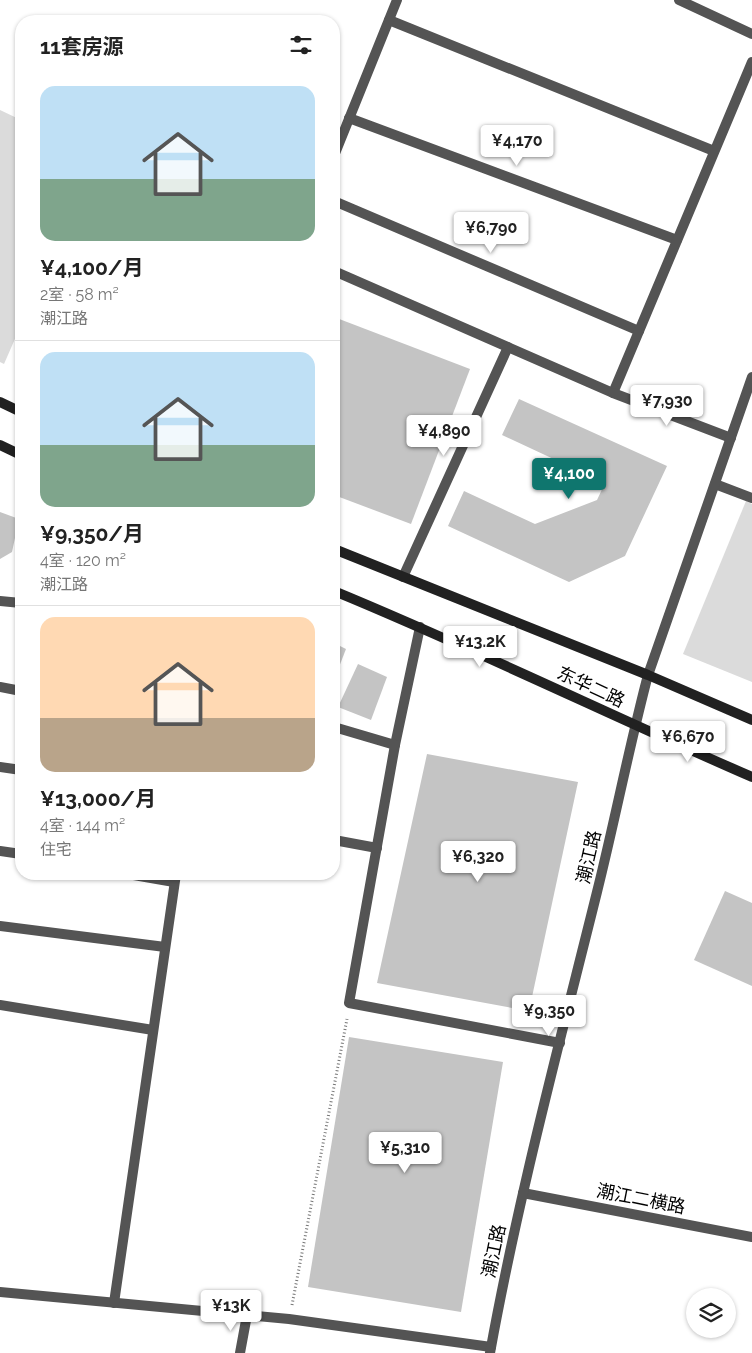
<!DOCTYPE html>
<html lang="zh">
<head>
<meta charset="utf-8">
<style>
	body { margin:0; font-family:Raleway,"Noto Sans SC",sans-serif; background:#f6f6f6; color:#222; height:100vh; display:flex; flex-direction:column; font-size:19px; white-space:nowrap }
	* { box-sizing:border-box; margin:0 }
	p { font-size:16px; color:#767676 }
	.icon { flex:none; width:28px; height:28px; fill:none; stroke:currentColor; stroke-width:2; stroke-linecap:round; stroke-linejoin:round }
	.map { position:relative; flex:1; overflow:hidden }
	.details { position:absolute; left:15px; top:15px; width:325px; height:865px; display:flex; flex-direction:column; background:#fff; border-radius:20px; box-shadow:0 1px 4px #0004 }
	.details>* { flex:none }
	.fabs { position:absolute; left:686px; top:1288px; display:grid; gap:10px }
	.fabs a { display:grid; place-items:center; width:50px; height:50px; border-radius:50%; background:#fff; box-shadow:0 1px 4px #0004; font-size:25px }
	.price { position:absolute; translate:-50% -42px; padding:0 11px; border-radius:5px; background:#fff; color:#222; font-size:16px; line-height:32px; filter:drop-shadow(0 1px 2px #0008) }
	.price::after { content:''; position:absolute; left:50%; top:30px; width:15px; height:11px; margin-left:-8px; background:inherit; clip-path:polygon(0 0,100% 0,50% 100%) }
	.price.active { background:#0f766e; color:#fff }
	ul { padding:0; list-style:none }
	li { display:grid; align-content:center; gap:10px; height:265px; padding:0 25px }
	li+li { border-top:1px solid #e0e0e0 }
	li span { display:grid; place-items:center; height:155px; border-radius:15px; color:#555 }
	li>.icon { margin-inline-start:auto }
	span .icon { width:90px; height:90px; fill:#fffc; stroke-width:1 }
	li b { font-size:21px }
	h2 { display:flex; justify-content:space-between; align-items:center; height:60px; padding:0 25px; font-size:21px }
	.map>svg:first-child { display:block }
	.green { fill:#dbdbdb }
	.building { fill:#c4c4c4 }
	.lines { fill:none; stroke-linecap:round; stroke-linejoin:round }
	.path { stroke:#767676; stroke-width:3; stroke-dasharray:1 2.5; stroke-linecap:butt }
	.minor { stroke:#545454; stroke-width:10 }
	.tertiary { stroke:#545454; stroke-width:10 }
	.secondary { stroke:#212121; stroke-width:10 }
	.labels { text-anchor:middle; stroke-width:5; stroke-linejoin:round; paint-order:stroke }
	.street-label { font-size:18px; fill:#000; stroke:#fff }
</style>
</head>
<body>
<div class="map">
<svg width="752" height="1353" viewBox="0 0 752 1353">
	<rect width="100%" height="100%" fill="#fff"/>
	<g class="green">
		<polygon points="0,110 21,120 21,325 4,364 0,362"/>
		<polygon points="746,501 752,504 752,682 683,654"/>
	</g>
	<g class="building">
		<polygon points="334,317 470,369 411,524 334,495"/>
		<polygon points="519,399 667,466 625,556 569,582 448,526 464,491 535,524 597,500 605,483 502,435"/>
		<polygon points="0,512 19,519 12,552 0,559"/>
		<polygon points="334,643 346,649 334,680"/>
		<polygon points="358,664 387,677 371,720 338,707"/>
		<polygon points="427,754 578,782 529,1011 377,983"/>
		<polygon points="725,891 752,903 752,986 694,960"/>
		<polygon points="349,1037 503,1062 461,1312 308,1287"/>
	</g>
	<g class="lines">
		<polyline class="path" points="292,1305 347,1019"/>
		<g class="minor">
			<polyline points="679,0 752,34"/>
			<polyline points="389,20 714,151"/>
			<polyline points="349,118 677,240"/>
			<polyline points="334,156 397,0"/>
			<polyline points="334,201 639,331"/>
			<polyline points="334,271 613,393 752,62"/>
			<polyline points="613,393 731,438"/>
			<polyline points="715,484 752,498"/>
			<polyline points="403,577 508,347"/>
			<polyline points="0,601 21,603"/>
			<polyline points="420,627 395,745 349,1003 560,1043"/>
			<polyline points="0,687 21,691"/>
			<polyline points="334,727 395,745"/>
			<polyline points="0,767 21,770"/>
			<polyline points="334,840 377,848"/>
			<polyline points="0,851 21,854"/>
			<polyline points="128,874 174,882"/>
			<polyline points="0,926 165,947"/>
			<polyline points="0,1005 153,1030"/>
			<polyline points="523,1193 752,1237"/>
			<polyline points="0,1292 289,1319 491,1347"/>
			<polyline points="114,1303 176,874"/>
			<polyline points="240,1353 247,1315"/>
		</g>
		<path class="tertiary" d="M490,1353C518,1198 559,1045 597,892C615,820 629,747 648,675L752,377"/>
		<g class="secondary">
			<polyline points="0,402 21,412"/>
			<polyline points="0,445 21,455"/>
			<polyline points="334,549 648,675 752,720"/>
			<path d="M334,591C475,649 612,716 752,777"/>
		</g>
	</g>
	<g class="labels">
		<g class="street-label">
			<text transform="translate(591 687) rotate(25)" y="6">东华二路</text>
			<text transform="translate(589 857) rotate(-77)" y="6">潮江路</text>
			<text transform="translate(641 1199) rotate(11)" y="6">潮江二横路</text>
			<text transform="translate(494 1251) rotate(-78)" y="6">潮江路</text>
		</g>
	</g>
</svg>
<div class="fabs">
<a><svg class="icon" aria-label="layers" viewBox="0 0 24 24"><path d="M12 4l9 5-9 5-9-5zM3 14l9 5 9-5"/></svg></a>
</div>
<b class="price" style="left:517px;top:167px">¥4,170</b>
<b class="price" style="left:491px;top:254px">¥6,790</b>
<b class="price" style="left:667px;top:427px">¥7,930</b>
<b class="price" style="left:444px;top:457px">¥4,890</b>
<b class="price active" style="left:569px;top:500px">¥4,100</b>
<b class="price" style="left:480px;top:668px">¥13.2K</b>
<b class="price" style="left:688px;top:763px">¥6,670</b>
<b class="price" style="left:478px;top:883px">¥6,320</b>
<b class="price" style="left:549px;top:1037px">¥9,350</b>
<b class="price" style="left:405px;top:1174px">¥5,310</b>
<b class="price" style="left:231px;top:1332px">¥13K</b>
<section class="details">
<h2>11套房源<svg class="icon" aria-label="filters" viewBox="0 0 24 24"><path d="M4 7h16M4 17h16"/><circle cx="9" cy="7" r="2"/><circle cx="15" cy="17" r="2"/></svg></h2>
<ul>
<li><span style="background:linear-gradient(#bfe0f5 60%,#7fa58c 0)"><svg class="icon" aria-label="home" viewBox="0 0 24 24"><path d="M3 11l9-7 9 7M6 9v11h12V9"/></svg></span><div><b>¥4,100/月</b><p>2室 · 58 m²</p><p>潮江路</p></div></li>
<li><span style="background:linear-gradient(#bfe0f5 60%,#7fa58c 0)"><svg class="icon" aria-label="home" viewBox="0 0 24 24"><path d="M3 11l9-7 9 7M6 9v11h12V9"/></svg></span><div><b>¥9,350/月</b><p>4室 · 120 m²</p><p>潮江路</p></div></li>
<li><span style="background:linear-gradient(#ffd9b3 65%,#b9a48a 0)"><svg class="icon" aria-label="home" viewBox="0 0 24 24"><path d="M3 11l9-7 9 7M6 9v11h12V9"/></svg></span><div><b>¥13,000/月</b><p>4室 · 144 m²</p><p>住宅</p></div></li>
</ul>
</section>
</div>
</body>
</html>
